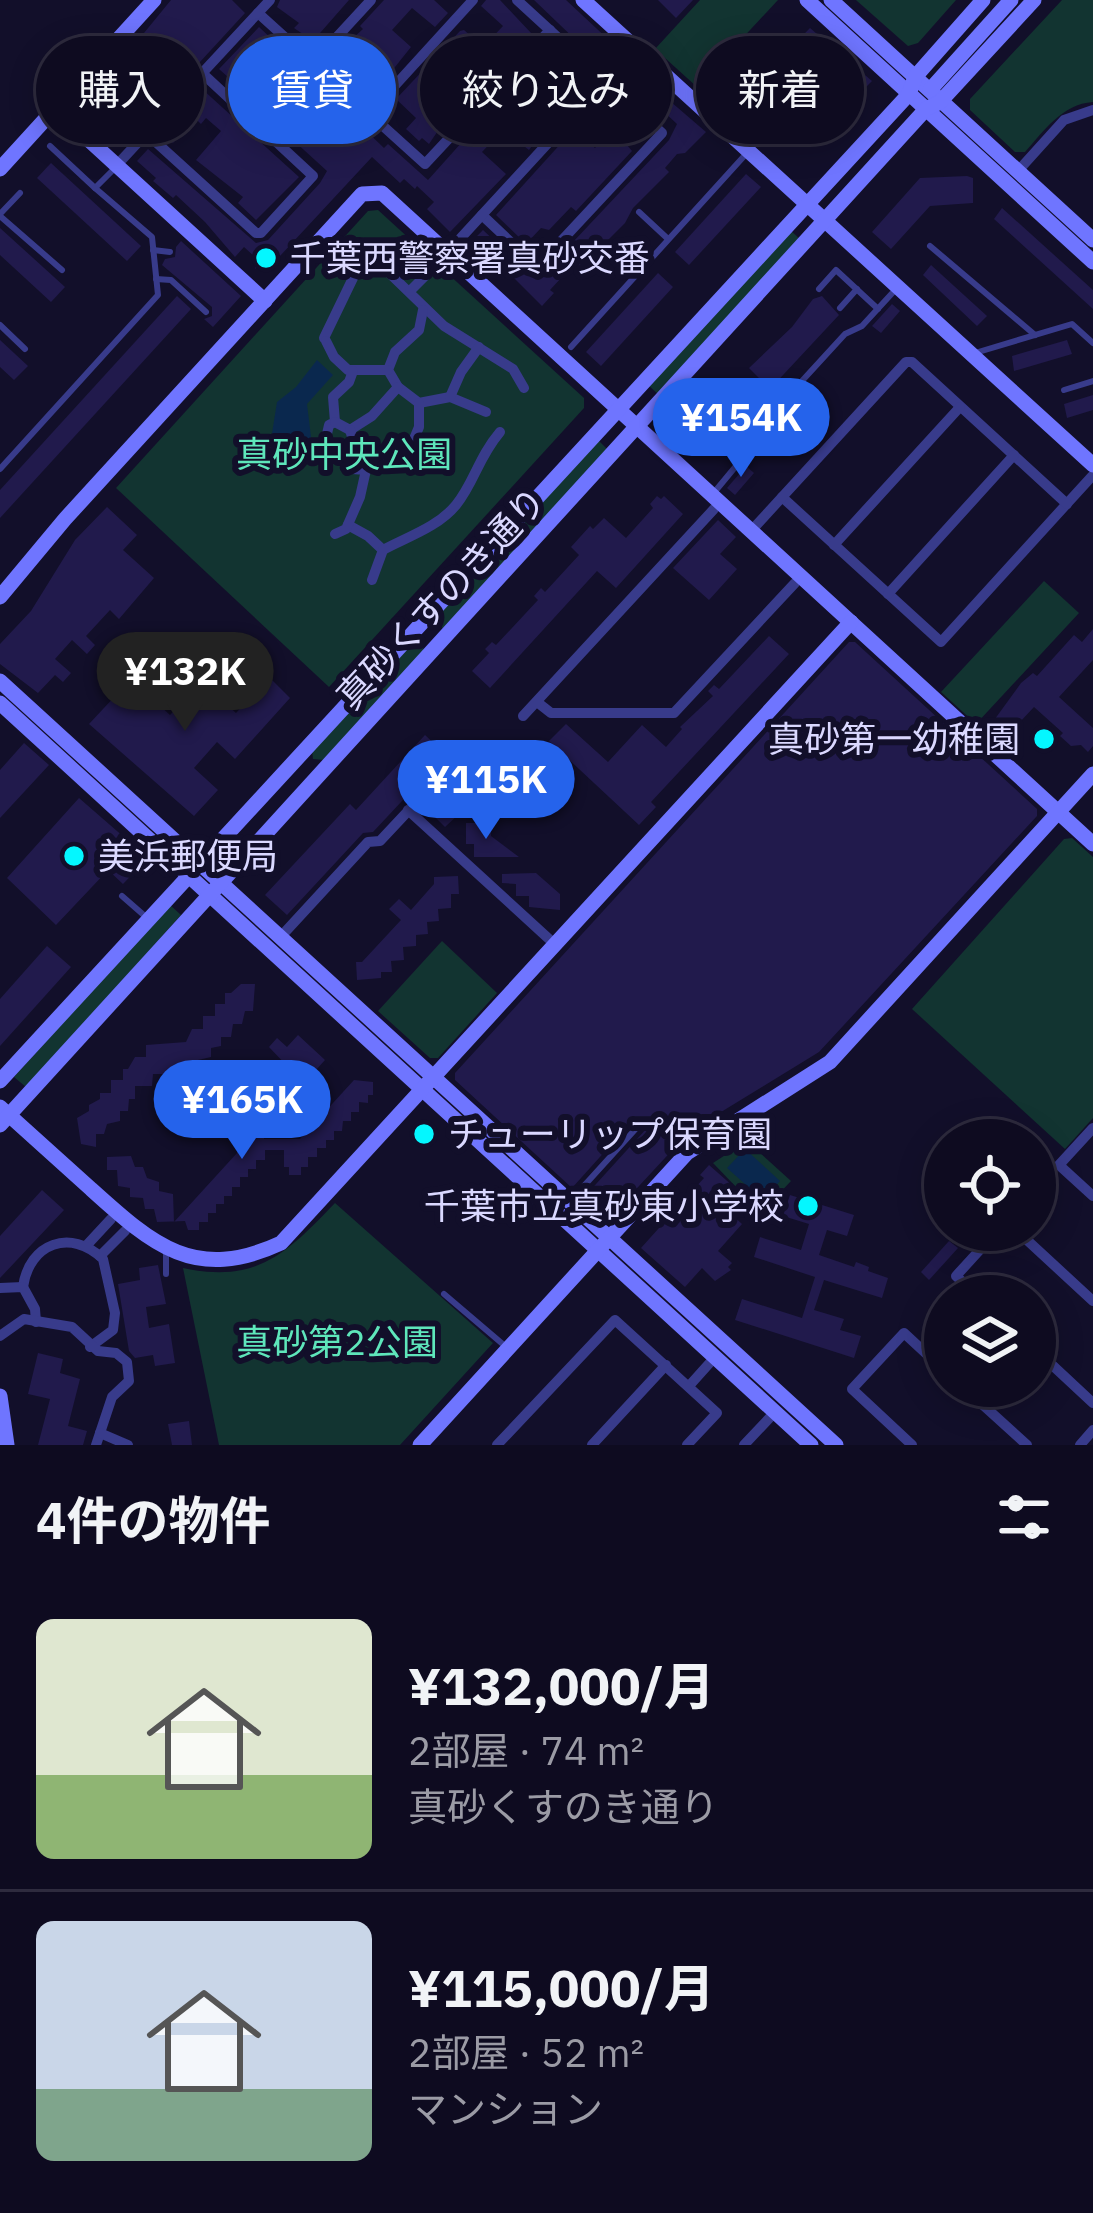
<!DOCTYPE html>
<html lang="ja">
<head>
<meta charset="utf-8">
<style>
	body { margin:0; font-family:"IBM Plex Sans","Noto Sans JP",sans-serif; background:#1c192d; color:#f1f3f6; height:100vh; display:flex; flex-direction:column; font-size:45px; white-space:nowrap }
	* { box-sizing:border-box; margin:0 }
	p { font-size:39px; color:#9b9ba5 }
	.icon { flex:none; width:66px; height:66px; fill:none; stroke:currentColor; stroke-width:2; stroke-linecap:round; stroke-linejoin:round }
	.map { position:relative; height:1445px; overflow:hidden }
	.details { display:flex; flex-direction:column; background:#0e0b20; flex:1 }
	.details>* { flex:none }
	.hud { position:absolute; left:36px; top:36px; width:1023px; height:108px; display:flex; gap:24px }
	.buttons { position:absolute; left:924px; top:1119px; display:grid; gap:24px }
	.buttons a { display:grid; place-items:center; width:132px; height:132px; border-radius:50%; background:#0e0b20; box-shadow:0 6px 30px #0003,0 0 0 3px #2e2b3e; font-size:60px }
	.price { position:absolute; translate:-50% -102px; padding:0 27px; border-radius:42px; background:#2563eb; color:#fff; font-size:39px; line-height:78px; filter:drop-shadow(0 3px 6px #0008) }
	.price::after { content:''; position:absolute; left:50%; top:72px; width:36px; height:27px; margin-left:-18px; background:inherit; clip-path:polygon(0 0,100% 0,50% 100%) }
	.price.active { background:#222; color:#fff }
	ul { padding:0; list-style:none }
	li { display:flex; align-items:center; gap:36px; height:300px; padding:0 36px }
	li+li { border-top:3px solid #2e2b3e }
	li span { display:grid; place-items:center; flex:none; width:336px; height:240px; border-radius:18px; color:#555 }
	li>.icon { margin-inline-start:auto }
	span .icon { width:144px; height:144px; fill:#fffc; stroke-width:1 }
	li b { font-size:51px }
	h2 { display:flex; justify-content:space-between; align-items:center; height:144px; padding:0 36px; font-size:51px }
	.chip { padding:0 42px; border-radius:54px; background:#0e0b20; box-shadow:0 6px 30px #0003,0 0 0 3px #2e2b3e; font-size:42px; line-height:108px }
	.chip.active { background:#2563eb; color:#fff }
	.map>svg:first-child { display:block }
	.green { fill:#123431 }
	.water { fill:#0a284e }
	.building { fill:#211a4c }
	.lines { fill:none; stroke-linecap:round; stroke-linejoin:round }
	.lane { stroke:#383b8b; stroke-width:6 }
	.street { stroke:#383b8b; stroke-width:10 }
	.secondary { stroke:#6f75ff; stroke-width:15 }
	.poi-dot { fill:#04f7ff; stroke:#120f2a; stroke-width:4.5 }
	.labels { text-anchor:middle; stroke-width:12; stroke-linejoin:round; paint-order:stroke }
	.poi-label { font-size:36px; fill:#dad8ff; stroke:#120f2a; text-anchor:start }
	.park-label { font-size:36px; fill:#5ee6bb; stroke:#120f2a }
	.street-label { font-size:36px; fill:#dad8ff; stroke:#120f2a }
</style>
</head>
<body>
<div class="map">
<svg width="1093" height="1445" viewBox="0 0 1093 1445">
	<rect width="100%" height="100%" fill="#120f2a"/>
	<g class="green">
		<polygon points="700,0 778,0 697,87 655,49"/>
		<polygon points="856,0 956,0 918,43 908,46"/>
		<path d="M1062,0H1093V102C1062,104 1044,131 1025,152H1015L970,110V99Z"/>
		<polygon points="378,210 584,398 584,408 329,687 116,488 368,211"/>
		<polygon points="790,230 801,240 659,395 648,385"/>
		<polygon points="597,439 608,450 443,628 433,625 433,619"/>
		<polygon points="1044,581 1079,613 976,724 941,692"/>
		<polygon points="416,640 424,645 423,651 324,760 313,759 312,750"/>
		<polygon points="1072,838 1093,857 1093,1118 1065,1149 912,1009 1064,839"/>
		<polygon points="170,905 181,915 26,1087 14,1077"/>
		<polygon points="442,941 497,993 438,1058 430,1058 378,1011"/>
		<polygon points="747,1141 791,1181 761,1213 713,1163"/>
		<path d="M335,1203L493,1343L400,1445H219L183,1268C257,1284 287,1253 335,1203Z"/>
	</g>
	<g class="water">
		<polygon points="317,360 333,375 307,404 311,437 289,457 271,440 277,402 296,387"/>
		<polygon points="745,1149 780,1181 763,1200 727,1168"/>
	</g>
	<g class="building">
		<polygon points="171,0 232,0 245,13 199,63 165,36 156,48 185,74 162,103 153,95 131,121 136,126 121,144 88,115 85,118 76,110 80,106 77,104 125,50 135,44"/>
		<polygon points="280,0 349,0 313,41 294,28 299,23 277,7"/>
		<polygon points="384,0 434,0 448,13 435,27 412,8 392,30 411,47 371,97 330,59 363,29 360,26"/>
		<polygon points="486,0 500,0 532,34 515,53 510,48 488,71 494,76 450,123 446,119 429,144 422,138 419,141 406,129 416,118 396,99 460,31 464,30 483,47 503,26 481,6"/>
		<polygon points="534,0 566,0 641,70 642,77 706,132 685,153 677,154 665,168 669,172 633,208 625,223 580,268 575,263 550,290 554,293 542,306 515,279 504,274 502,277 495,270 498,267 471,242 483,230 530,274 541,276 669,140 677,124 635,85 629,88 606,69"/>
		<polygon points="658,0 693,0 676,18"/>
		<polygon points="259,27 288,54 266,80 286,98 309,72 358,117 355,120 384,148 388,144 428,180 550,44 578,72 547,109 554,115 529,150 503,130 482,152 506,174 450,232 427,209 434,202 417,186 415,189 404,179 400,183 372,157 280,256 273,249 255,269 255,257 244,247 235,257 205,222 176,195 173,198 153,181 156,178 137,161 148,149 256,243 268,240 320,183 327,171 293,140 298,129 283,117 279,122 273,119 249,99 247,101 226,82 229,78 219,69"/>
		<polygon points="810,28 872,81 861,92 824,57 784,99 761,78"/>
		<polygon points="727,68 748,87 726,108 707,89"/>
		<polygon points="201,88 299,177 256,220 238,203 243,197 196,160 221,131 206,118 201,124 195,118 173,143 161,132"/>
		<polygon points="606,95 643,129 627,145 632,151 576,211 571,207 549,230 541,228 526,244 496,215 574,129 595,148 613,129 592,109"/>
		<polygon points="51,163 141,246 127,261 37,178"/>
		<polygon points="746,174 761,187 689,265 675,252"/>
		<polygon points="967,176 973,178 973,203 930,206 891,249 872,232 920,178"/>
		<polygon points="1002,208 1093,290 1093,309 994,219"/>
		<polygon points="0,228 65,287 51,302 0,255"/>
		<polygon points="181,241 241,296 213,327 204,319 212,316 212,307 162,265 165,259 175,257 176,247"/>
		<polygon points="931,265 987,316 977,326 923,275"/>
		<polygon points="658,273 673,287 601,366 586,352"/>
		<polygon points="177,296 191,309 0,518 0,490"/>
		<polygon points="822,296 839,315 770,389 749,368 792,327 813,299"/>
		<polygon points="892,304 900,311 881,333 872,326"/>
		<polygon points="0,340 28,366 14,380 0,367"/>
		<polygon points="1067,340 1072,354 1014,371 1012,356"/>
		<polygon points="737,383 759,402 730,433 710,416"/>
		<polygon points="1093,395 1093,410 1067,418 1064,404"/>
		<polygon points="746,466 754,473 735,495 727,488"/>
		<polygon points="657,496 661,499 664,496 683,514 616,588 597,571 490,688 472,671 489,653 485,649 492,642 496,645 538,600 534,596 541,588 545,592 579,555 571,547 590,526 593,529 604,518 626,538 653,508 650,504"/>
		<polygon points="107,507 137,535 123,550 154,578 119,619 110,610 86,636 95,645 87,654 72,640 55,659 71,673 63,682 55,675 38,693 0,664 0,644 31,611 75,540"/>
		<polygon points="718,520 736,537 720,554 737,569 709,600 673,568"/>
		<polygon points="1093,629 1093,660 1059,697 1093,728 1093,746 1088,752 1081,745 1071,746 1060,736 1063,733 1034,707 1007,736 992,723 1021,683 1033,673 1037,676 1074,635 1082,642"/>
		<polygon points="769,636 789,654 651,802 656,807 639,825 549,741 566,724 608,762 642,725 666,747 682,729 680,727 713,696 708,691 714,685 719,689"/>
		<polygon points="849,642 855,642 1037,809 1037,816 819,1052 690,1131 614,1213 601,1214 586,1195 647,1128 647,1118 635,1118 572,1188 455,1080 455,1073"/>
		<polygon points="262,670 290,698 235,759 217,742 194,768 218,790 194,816 89,724 131,679 170,715 198,686 223,710 227,705 236,713 256,691 249,684"/>
		<polygon points="425,735 441,750 430,771 373,832 363,833 287,915 265,895 350,804 356,810"/>
		<polygon points="24,743 49,765 0,818 0,770"/>
		<polygon points="459,784 475,799 445,827 432,814"/>
		<polygon points="79,798 148,858 123,884 108,870 56,925 7,878"/>
		<polygon points="466,823 491,823 491,836 519,857 474,857 474,844 466,844"/>
		<polygon points="536,873 560,894 560,910 529,907 529,896 516,896 516,884 502,883 502,874"/>
		<polygon points="458,876 459,894 451,894 451,908 438,909 439,921 427,922 428,934 416,935 416,946 403,947 404,960 391,961 392,972 381,972 381,978 357,980 356,962 362,962 401,920 389,909 399,899 411,910 434,884 434,877"/>
		<polygon points="47,946 71,967 0,1046 0,999"/>
		<polygon points="241,984 255,984 253,1011 245,1011 242,1024 233,1024 231,1037 221,1037 221,1046 211,1048 211,1057 198,1060 197,1072 188,1072 188,1083 173,1084 173,1074 153,1074 152,1086 135,1086 135,1099 129,1099 128,1111 120,1111 120,1121 107,1124 104,1134 96,1134 96,1147 81,1144 77,1118 89,1111 89,1105 100,1099 100,1093 111,1093 111,1080 123,1080 123,1069 128,1069 135,1057 146,1057 146,1045 186,1042 192,1029 203,1029 203,1016 215,1016 215,1004 225,1004 225,993 231,993"/>
		<polygon points="298,1035 325,1060 296,1092 283,1080 288,1067 269,1047 277,1038 287,1047"/>
		<polygon points="354,1080 373,1082 373,1095 368,1095 368,1103 359,1102 359,1112 351,1112 351,1121 343,1121 342,1131 334,1131 334,1140 326,1140 326,1148 317,1148 317,1157 308,1157 308,1167 301,1167 301,1175 289,1175 289,1167 284,1167 284,1150 265,1150 265,1160 256,1160 256,1169 248,1169 248,1177 240,1177 240,1187 232,1187 232,1196 224,1196 224,1204 216,1204 216,1213 208,1213 208,1222 199,1222 199,1230 188,1230 185,1221 157,1222 154,1209 145,1209 143,1198 130,1197 130,1188 118,1186 117,1170 107,1170 107,1157 131,1156 135,1167 143,1167 147,1178 159,1182 159,1191 173,1194 174,1222 237,1153 237,1139 253,1135 264,1135 264,1139 300,1139"/>
		<polygon points="709,1165 734,1187 719,1203 742,1224 718,1251 732,1263 728,1267 731,1270 715,1281 702,1268 685,1287 641,1248 704,1178 700,1175"/>
		<polygon points="42,1190 64,1210 0,1278 0,1236"/>
		<polygon points="790,1195 854,1215 847,1236 827,1230 819,1255 854,1267 856,1262 869,1267 868,1271 888,1278 882,1298 824,1280 814,1310 844,1319 840,1330 861,1336 854,1358 735,1320 742,1299 802,1318 815,1277 754,1257 760,1237 801,1250 809,1224 783,1216"/>
		<polygon points="949,1241 958,1248 929,1280 921,1272"/>
		<polygon points="158,1265 166,1304 146,1307 149,1328 169,1324 175,1363 155,1366 153,1355 135,1358 129,1351 118,1284 140,1280 139,1268"/>
		<polygon points="38,1353 63,1359 60,1373 80,1379 68,1426 87,1431 83,1445 38,1445 50,1399 28,1394"/>
		<polygon points="189,1421 192,1445 172,1445 168,1424"/>
	</g>
	<g class="lines">
		<g class="lane">
			<polyline points="50,146 95,188 114,169"/>
			<polyline points="639,212 668,239"/>
			<polyline points="0,214 20,193"/>
			<polyline points="0,216 62,270"/>
			<polyline points="930,246 1035,335"/>
			<polyline points="153,250 170,252"/>
			<polyline points="156,279 171,280 206,312"/>
			<polyline points="819,289 836,270 878,309"/>
			<polyline points="840,308 857,289"/>
			<polyline points="0,325 25,349"/>
			<polyline points="571,347 746,154"/>
			<polyline points="975,353 1072,324 1093,343"/>
			<polyline points="1064,390 1093,381"/>
			<polyline points="0,469 158,295 152,237 95,188"/>
			<polyline points="712,495 741,460 747,441 845,334 862,326 896,289"/>
			<polyline points="122,896 146,917"/>
			<polyline points="572,1199 641,1123"/>
			<polyline points="520,1213 535,1197"/>
			<polyline points="166,1249 166,1274"/>
			<polyline points="444,1294 505,1346"/>
		</g>
		<g class="street">
			<polyline points="258,13 425,164 550,30"/>
			<polyline points="313,63 371,0"/>
			<polyline points="369,114 473,0"/>
			<polyline points="147,134 256,233 261,233 313,176 202,73"/>
			<polyline points="116,166 270,0"/>
			<polyline points="1018,171 1064,120 1093,110"/>
			<polyline points="482,215 537,267 662,133 517,0"/>
			<polyline points="447,253 605,81"/>
			<polyline points="385,269 444,326 513,369 524,388"/>
			<polyline points="410,291 437,264"/>
			<polyline points="423,310 419,330 395,352 388,370 398,387 419,403 450,397 486,412"/>
			<polyline points="324,338 353,278"/>
			<polyline points="326,341 334,357 348,370 388,370"/>
			<polyline points="353,371 349,382 333,397 335,422 329,425 324,447 352,469 366,470"/>
			<polyline points="450,397 461,372 479,347"/>
			<polyline points="335,422 350,430 372,416 398,387"/>
			<polyline points="350,430 362,469"/>
			<polyline points="782,497 941,642 1093,475"/>
			<polyline points="348,525 368,536 383,550"/>
			<polyline points="751,531 906,362 912,362 1067,504"/>
			<polyline points="335,534 346,529 360,497 366,470 409,451 419,427 419,403"/>
			<polyline points="834,545 960,407"/>
			<path d="M372,580L383,550C407,537 438,527 456,505C474,483 478,458 500,432"/>
			<polyline points="888,594 1014,455"/>
			<polyline points="537,702 551,713 674,713 795,583"/>
			<polyline points="523,716 714,509"/>
			<polyline points="408,810 549,939"/>
			<polyline points="286,931 368,842 380,841 439,778 440,766 456,748"/>
			<polyline points="1093,1128 1059,1165 1093,1196"/>
			<polyline points="1016,1230 1093,1301"/>
			<polyline points="86,1246 111,1219"/>
			<polyline points="100,1256 125,1231"/>
			<path d="M23,1287C29,1243 71,1228 103,1259L115,1313L113,1330L90,1347"/>
			<polyline points="0,1288 23,1287 35,1309 36,1322"/>
			<polyline points="978,1296 956,1276 998,1230"/>
			<polyline points="0,1336 24,1319 72,1327 98,1351 116,1353 127,1362 129,1381 112,1397 96,1445"/>
			<polyline points="1035,1349 1093,1403"/>
			<polyline points="689,1386 715,1357"/>
			<polyline points="962,1386 1027,1445"/>
			<polyline points="100,1433 128,1445"/>
			<polyline points="497,1445 615,1320 717,1413 687,1445"/>
			<polyline points="592,1445 666,1365"/>
			<polyline points="744,1445 776,1411"/>
			<polyline points="912,1445 852,1389 904,1333 945,1371"/>
			<polyline points="1080,1445 1093,1430"/>
		</g>
		<g class="secondary">
			<polyline points="583,0 1093,465"/>
			<polyline points="807,0 1093,262"/>
			<polyline points="831,0 1093,240"/>
			<polyline points="930,90 1011,0"/>
			<polyline points="55,109 265,301"/>
			<polyline points="0,169 154,0"/>
			<polyline points="0,597 65,519 362,194 382,193 1093,844"/>
			<polyline points="0,681 836,1445"/>
			<polyline points="0,703 811,1445"/>
			<polyline points="0,1081 909,94 915,77 983,0"/>
			<path d="M0,1107C30,1134 61,1162 91,1189C153,1245 195,1283 281,1243L851,622"/>
			<polyline points="0,1125 926,109 940,102 1034,0"/>
			<polyline points="0,1396 7,1445"/>
			<polyline points="420,1445 687,1153 830,1062 1093,774"/>
		</g>
	</g>
	<g class="poi-dot">
		<circle cx="266" cy="258" r="12"/>
		<circle cx="1044" cy="739" r="12"/>
		<circle cx="74" cy="856" r="12"/>
		<circle cx="424" cy="1134" r="12"/>
		<circle cx="808" cy="1206" r="12"/>
	</g>
	<g class="labels">
		<g class="poi-label">
			<text x="290" y="271">千葉西警察署真砂交番</text>
			<text x="1020" y="752" text-anchor="end">真砂第一幼稚園</text>
			<text x="98" y="869">美浜郵便局</text>
			<text x="448" y="1147">チューリップ保育園</text>
			<text x="784" y="1219" text-anchor="end">千葉市立真砂東小学校</text>
		</g>
		<g class="park-label">
			<text x="344" y="467">真砂中央公園</text>
			<text x="337" y="1355">真砂第2公園</text>
		</g>
		<g class="street-label">
			<text transform="translate(441 598) rotate(-47)" y="13">真砂くすのき通り</text>
		</g>
	</g>
</svg>
<div class="buttons">
<a><svg class="icon" aria-label="locate" viewBox="0 0 24 24"><circle cx="12" cy="12" r="6"/><path d="M12 2v4M12 18v4M2 12h4M18 12h4"/></svg></a>
<a><svg class="icon" aria-label="layers" viewBox="0 0 24 24"><path d="M12 4l9 5-9 5-9-5zM3 14l9 5 9-5"/></svg></a>
</div>
<b class="price" style="left:741px;top:480px">¥154K</b>
<b class="price active" style="left:185px;top:734px">¥132K</b>
<b class="price" style="left:486px;top:842px">¥115K</b>
<b class="price" style="left:242px;top:1162px">¥165K</b>
<div class="hud">
<a class="chip">購入</a>
<a class="chip active">賃貸</a>
<a class="chip">絞り込み</a>
<a class="chip">新着</a>
</div>
</div>
<section class="details">
<h2>4件の物件<svg class="icon" aria-label="filters" viewBox="0 0 24 24"><path d="M4 7h16M4 17h16"/><circle cx="9" cy="7" r="2"/><circle cx="15" cy="17" r="2"/></svg></h2>
<ul>
<li><span style="background:linear-gradient(#dfe7d0 65%,#8fb573 0)"><svg class="icon" aria-label="home" viewBox="0 0 24 24"><path d="M3 11l9-7 9 7M6 9v11h12V9"/></svg></span><div><b>¥132,000/月</b><p>2部屋 · 74 m²</p><p>真砂くすのき通り</p></div></li>
<li><span style="background:linear-gradient(#c9d6e8 70%,#7fa58c 0)"><svg class="icon" aria-label="home" viewBox="0 0 24 24"><path d="M3 11l9-7 9 7M6 9v11h12V9"/></svg></span><div><b>¥115,000/月</b><p>2部屋 · 52 m²</p><p>マンション</p></div></li>
</ul>
</section>
</body>
</html>
